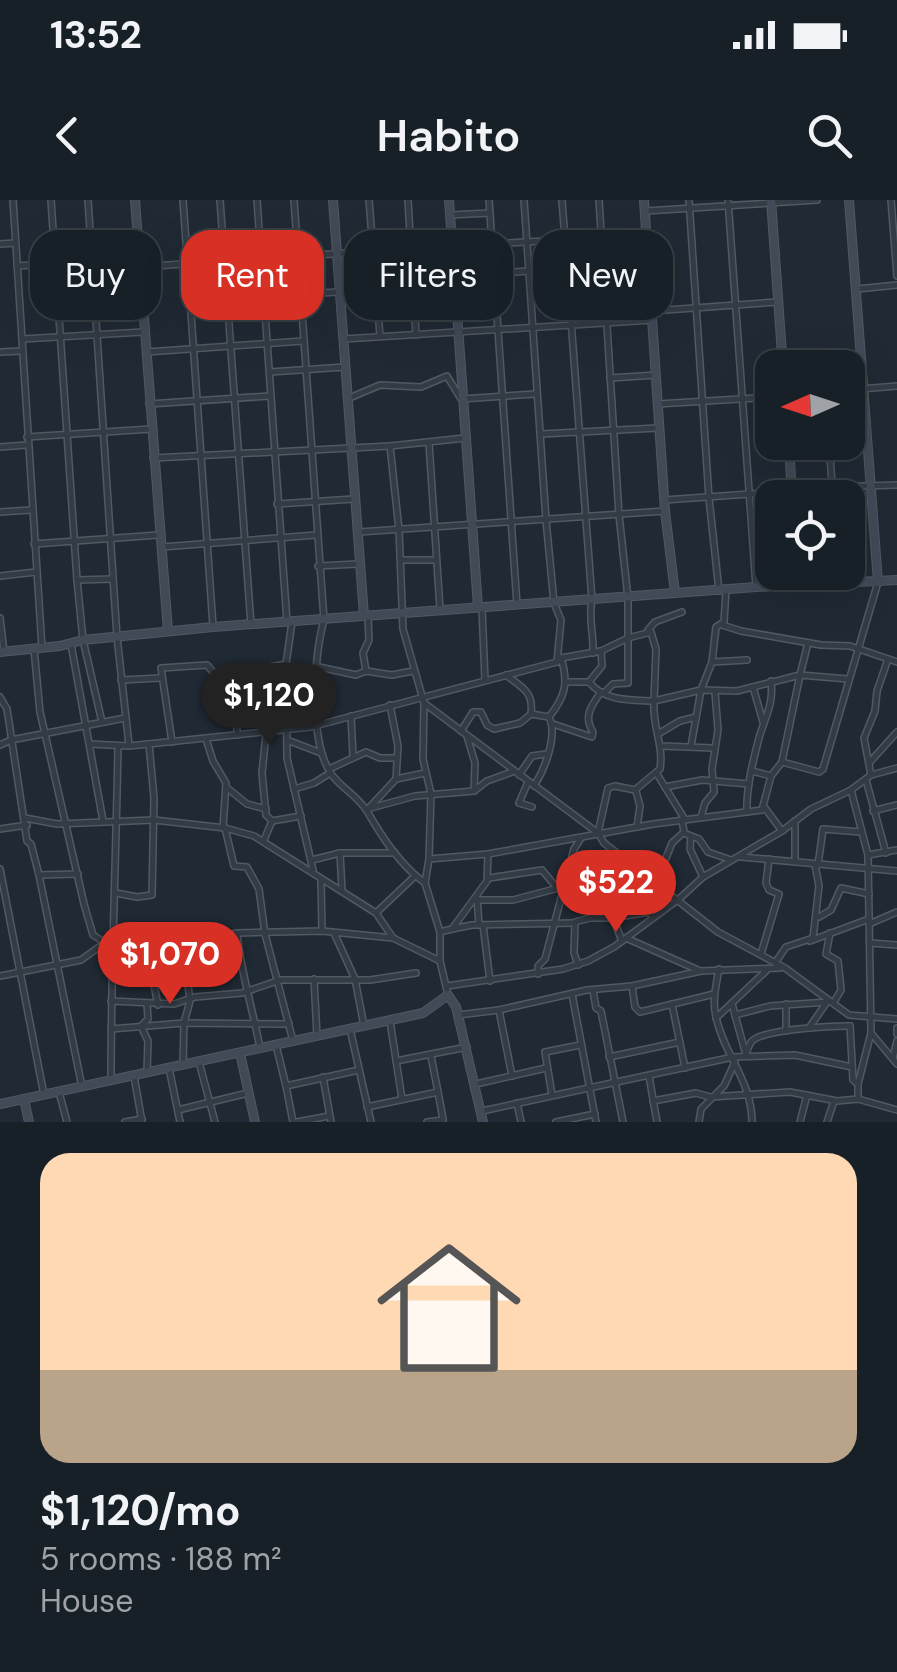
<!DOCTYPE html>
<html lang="en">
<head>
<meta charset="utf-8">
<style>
	body { margin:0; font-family:"DM Sans",sans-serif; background:#21282f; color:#f1f3f6; height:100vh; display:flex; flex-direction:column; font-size:38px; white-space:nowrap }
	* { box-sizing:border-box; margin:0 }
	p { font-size:32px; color:#9fa3a7 }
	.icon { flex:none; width:55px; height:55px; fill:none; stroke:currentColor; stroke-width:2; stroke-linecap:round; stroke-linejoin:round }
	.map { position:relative; height:922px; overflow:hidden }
	.side { display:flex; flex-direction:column; background:#182027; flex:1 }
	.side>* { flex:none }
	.guide { position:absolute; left:30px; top:30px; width:838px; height:90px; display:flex; gap:20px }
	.needle { width:65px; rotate:267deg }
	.tools { position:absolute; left:755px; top:150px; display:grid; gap:20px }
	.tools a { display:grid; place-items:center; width:110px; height:110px; border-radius:20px; background:#182027; box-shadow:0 10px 40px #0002,0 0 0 2px #363e44; font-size:50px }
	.price { position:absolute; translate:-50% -85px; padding:0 22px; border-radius:35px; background:#d93025; color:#fff; font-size:32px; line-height:65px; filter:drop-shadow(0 2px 5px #0008) }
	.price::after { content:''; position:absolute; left:50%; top:60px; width:30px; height:22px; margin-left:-15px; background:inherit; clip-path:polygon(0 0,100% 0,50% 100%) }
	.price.active { background:#222; color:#fff }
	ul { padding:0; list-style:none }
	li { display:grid; align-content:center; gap:20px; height:530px; padding:0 40px }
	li+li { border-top:2px solid #363e44 }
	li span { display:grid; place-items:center; height:310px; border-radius:30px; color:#555 }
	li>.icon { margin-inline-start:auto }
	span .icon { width:180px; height:180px; fill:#fffc; stroke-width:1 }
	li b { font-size:42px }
	.tag { padding:0 35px; border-radius:30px; background:#182027; box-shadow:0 10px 40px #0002,0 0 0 2px #363e44; font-size:35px; line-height:90px }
	.tag.active { background:#d93025; color:#fff }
	.status { display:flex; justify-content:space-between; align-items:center; height:70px; padding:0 50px; background:#182027; direction:ltr }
	.status svg { height:28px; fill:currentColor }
	header { display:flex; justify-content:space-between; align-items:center; height:130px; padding:0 40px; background:#182027; font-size:45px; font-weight:600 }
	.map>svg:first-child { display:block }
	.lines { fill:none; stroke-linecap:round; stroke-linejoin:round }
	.street-casing { stroke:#515963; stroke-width:8 }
	.secondary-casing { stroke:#515963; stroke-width:10 }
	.street { stroke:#333b45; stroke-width:5 }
	.secondary { stroke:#414b58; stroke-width:8 }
</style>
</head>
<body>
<div class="status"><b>13:52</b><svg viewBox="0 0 49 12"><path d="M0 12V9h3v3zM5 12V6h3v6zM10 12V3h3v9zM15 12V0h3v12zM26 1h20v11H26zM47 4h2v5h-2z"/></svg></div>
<header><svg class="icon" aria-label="back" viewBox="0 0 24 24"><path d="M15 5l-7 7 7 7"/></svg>Habito<svg class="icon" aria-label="search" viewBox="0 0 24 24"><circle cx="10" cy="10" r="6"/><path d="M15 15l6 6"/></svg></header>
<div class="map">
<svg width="897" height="922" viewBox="0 0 897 922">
	<rect width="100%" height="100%" fill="#202a34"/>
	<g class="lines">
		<g class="street-casing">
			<g id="street">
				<polyline points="13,0 42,448"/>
				<polyline points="51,0 77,380 83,440 102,522"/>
				<polyline points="88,0 117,437 129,545"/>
				<polyline points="183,0 213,426"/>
				<polyline points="220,0 251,425"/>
				<polyline points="257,0 287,422"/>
				<path d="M294,0L324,420C314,456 309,539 330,572C338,586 357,595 367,611C382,637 400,665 425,683"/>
				<polyline points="369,0 380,136"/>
				<polyline points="408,0 416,135"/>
				<polyline points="489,0 517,405"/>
				<polyline points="524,0 546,320 554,403 561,420 557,462"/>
				<path d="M562,0L592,400C588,417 594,435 593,453"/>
				<polyline points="689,0 709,298 719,391"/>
				<polyline points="728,0 756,387"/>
				<polyline points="891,0 897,76"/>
				<polyline points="646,11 817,0"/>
				<polyline points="450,15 490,13"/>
				<polyline points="0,44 15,43"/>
				<polyline points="491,44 647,35"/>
				<polyline points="91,48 138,45"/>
				<polyline points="17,66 92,61"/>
				<polyline points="139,67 451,46"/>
				<polyline points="454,77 528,71"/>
				<polyline points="857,89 897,85"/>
				<polyline points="300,94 339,92"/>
				<polyline points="652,111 777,102"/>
				<polyline points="22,139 143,132"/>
				<polyline points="343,139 653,120"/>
				<polyline points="0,152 22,151"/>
				<polyline points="147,152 303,141"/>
				<polyline points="270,172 345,167"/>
				<polyline points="610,178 656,175"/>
				<polyline points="848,190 897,186"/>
				<polyline points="347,199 380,185 421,187 447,176 461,199 535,194"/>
				<polyline points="149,204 269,196"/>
				<polyline points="658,204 772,197"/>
				<polyline points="541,234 658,228"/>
				<polyline points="27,237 151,229"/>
				<polyline points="829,242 833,298"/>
				<polyline points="429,243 440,409"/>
				<polyline points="390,246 399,330 403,429 424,503 423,559 431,594 429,659 425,683 440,732 440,761"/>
				<polyline points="0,247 27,245"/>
				<polyline points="153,258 390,246 465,238"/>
				<polyline points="790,258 830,256"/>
				<polyline points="832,287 897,285"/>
				<polyline points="664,300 791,291"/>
				<polyline points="277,304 354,299"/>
				<polyline points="0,312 31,310"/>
				<polyline points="359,332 665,311"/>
				<polyline points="34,344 158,335"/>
				<polyline points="162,347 316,335"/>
				<polyline points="401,360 435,360"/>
				<polyline points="318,366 357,364"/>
				<polyline points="838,372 838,383"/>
				<polyline points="0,376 36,372"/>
				<polyline points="77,380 113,379"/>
				<polyline points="482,408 485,480"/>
				<polyline points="0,418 4,452"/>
				<polyline points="292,422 286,464 287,558 313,670"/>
				<polyline points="722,425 741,431 821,445 850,446 897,462"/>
				<polyline points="648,430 655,422 682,412"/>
				<polyline points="71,444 103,621"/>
				<polyline points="34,449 40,512 84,704 93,735 110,746"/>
				<polyline points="712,462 747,460"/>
				<polyline points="319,467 356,475 366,471 392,475 413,471"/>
				<polyline points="366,471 363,453 369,440 368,416"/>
				<polyline points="236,473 237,535"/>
				<path d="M506,475C521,487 534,491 531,514"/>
				<polyline points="121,480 160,478"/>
				<path d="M567,482H589C605,502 631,500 654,501L656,449L651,432L628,438V483L613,484L604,493"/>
				<polyline points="589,482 602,466 601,451"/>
				<polyline points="753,487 763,522"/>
				<polyline points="0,497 7,509 27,641 31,644 39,675 82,887"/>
				<polyline points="424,503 598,633 604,643 718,732 785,768 849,815 897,819"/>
				<polyline points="351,516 353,556"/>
				<path d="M553,524L592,537L593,532C583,517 591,506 601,492"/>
				<polyline points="461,531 473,512 481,512 487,525 494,529 520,523 531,514 549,517"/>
				<polyline points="266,534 262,573 266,615 272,621"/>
				<polyline points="658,534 680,521 696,517"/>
				<polyline points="467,536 475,563 474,591"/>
				<polyline points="206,539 213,561 226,583 223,628"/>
				<polyline points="287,540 321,553"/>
				<polyline points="172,542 161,468 207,465 214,473 232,474 286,464"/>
				<polyline points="90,544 129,546 311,527 557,462 561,458 601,451 628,438 628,398 619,315 599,0"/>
				<polyline points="0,545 11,540 125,518"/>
				<polyline points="662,546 713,548"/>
				<polyline points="691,546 701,490 737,491 800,475 808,443"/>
				<polyline points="782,562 819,572 823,569 878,382"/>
				<polyline points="870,562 897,532"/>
				<polyline points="329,569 366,552 380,558 397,558"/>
				<polyline points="752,571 771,576"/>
				<polyline points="657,574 684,618"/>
				<polyline points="519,575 532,556 546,554"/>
				<polyline points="871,575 864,538 875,511 877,491 888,459"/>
				<polyline points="396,579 425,573"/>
				<polyline points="866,580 886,653"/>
				<polyline points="528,582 519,603 532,607"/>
				<path d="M534,586C545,569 558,535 549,517C565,497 569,483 561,458"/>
				<polyline points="226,587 247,604 266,609"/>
				<polyline points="665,587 702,580 749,584"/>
				<polyline points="294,589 314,583 330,573"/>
				<polyline points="851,590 868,655 871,833 897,864"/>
				<polyline points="636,591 640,606 637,627"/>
				<polyline points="765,608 782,631"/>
				<polyline points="367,609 415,596 474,591 487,581 512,572"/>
				<polyline points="368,609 396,579 398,546 390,505"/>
				<polyline points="873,611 897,605"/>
				<path d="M747,612C746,588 753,561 759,538C765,517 774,504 771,481"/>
				<polyline points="701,617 705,603 714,592 712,569 718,530 715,492"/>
				<polyline points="25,618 57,624 154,620 225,628 254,636 376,713 393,738 440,761 448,795"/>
				<polyline points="272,621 301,616"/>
				<polyline points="795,621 795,662"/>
				<polyline points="225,628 234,666 247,667 259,689 265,734 293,841"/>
				<polyline points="0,629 27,625"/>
				<path d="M598,633L608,588L615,586L635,590L660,569C664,545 652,526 654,501L701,490L712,462L716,427L724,422L726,390"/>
				<polyline points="684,633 691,636 690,649 703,677"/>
				<polyline points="691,636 699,639 708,652 731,660"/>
				<polyline points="264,640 272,621"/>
				<polyline points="340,653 342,690"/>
				<polyline points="868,655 897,650"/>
				<polyline points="741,657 897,671"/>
				<polyline points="429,659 488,654"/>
				<polyline points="312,660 340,653 395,653"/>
				<polyline points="818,665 823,629 861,632"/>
				<polyline points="0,669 44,895"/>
				<polyline points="39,675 78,674"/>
				<polyline points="489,678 542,670 557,688"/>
				<polyline points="321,680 322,731"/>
				<polyline points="656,683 672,643 684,632 682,620"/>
				<polyline points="116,693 137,697 152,695 154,598 149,544"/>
				<polyline points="477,698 479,725"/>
				<polyline points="477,700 513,700 566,686 646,676"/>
				<polyline points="376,713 415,676"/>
				<polyline points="819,717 831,710 841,688 869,694"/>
				<polyline points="590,718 613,718 649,712 653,717"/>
				<polyline points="613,718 622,741"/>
				<polyline points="869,724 897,712"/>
				<polyline points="483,725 490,781"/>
				<polyline points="452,729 472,725 574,723"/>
				<polyline points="440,732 452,729 487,681 488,654 653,624 762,610 771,576 782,562 800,475 848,479"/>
				<polyline points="830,733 826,754 838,761 841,790 834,802"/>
				<path d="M237,734C241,773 253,810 260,848"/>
				<polyline points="335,735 355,779 364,826"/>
				<polyline points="626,738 698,770"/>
				<polyline points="810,741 869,719"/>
				<polyline points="111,742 183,746 237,733 322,731 393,738"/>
				<polyline points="870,743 897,745"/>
				<polyline points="152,745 151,770 158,805"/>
				<polyline points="183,746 190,801 184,823 183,865"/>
				<polyline points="761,754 779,694 769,690 766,683 769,659"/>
				<polyline points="775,763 786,747 813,738 819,686 815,665"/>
				<polyline points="578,765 574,753 575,722 590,718 600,702 605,681"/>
				<path d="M719,769C716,786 712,800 716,817C724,855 752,881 752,922"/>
				<polyline points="538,774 538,766 545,759 574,649 581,638"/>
				<polyline points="0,776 81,760 99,747 110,748"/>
				<polyline points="314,779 317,836"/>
				<polyline points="447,786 563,769 588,761 614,747 679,699 703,677 782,631 811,609 851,590 871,575 897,568"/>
				<polyline points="632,786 635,807 640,812 714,794"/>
				<polyline points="593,790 596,808 601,811 623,922"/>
				<polyline points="572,794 596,922"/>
				<polyline points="111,801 174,804 195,797 242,793 280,780 370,780 416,773"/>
				<polyline points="732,803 735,815 770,806 828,802"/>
				<polyline points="672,804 685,868"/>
				<polyline points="786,804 786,831"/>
				<polyline points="499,810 512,876"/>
				<polyline points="458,815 499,810 587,790 632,786 701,771 780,768"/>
				<polyline points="735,815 746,855"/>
				<polyline points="716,818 766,771"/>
				<polyline points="390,821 402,899"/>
				<polyline points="850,826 853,880 858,884"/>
				<polyline points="809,828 827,802"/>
				<polyline points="897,828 897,834"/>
				<polyline points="111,829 184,823 289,824"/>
				<polyline points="350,829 371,922"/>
				<polyline points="276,845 286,886"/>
				<polyline points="431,856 438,892"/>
				<path d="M745,856C747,852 749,844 752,841C764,829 832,826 850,826"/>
				<polyline points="609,857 680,842"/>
				<polyline points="893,858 897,841"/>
				<polyline points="396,861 467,847"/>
				<polyline points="199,862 215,922"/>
				<polyline points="169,868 180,922"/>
				<polyline points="147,872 148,841 141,826 148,819 147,804"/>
				<polyline points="134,876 142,922"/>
				<polyline points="649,876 657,922"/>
				<polyline points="323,877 331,922"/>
				<path d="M111,880C111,769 116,658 118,547"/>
				<polyline points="476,884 546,868"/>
				<polyline points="59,892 67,922"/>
				<polyline points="552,895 545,852 580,845"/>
				<polyline points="858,899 858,884 871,833"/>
				<polyline points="653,901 696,893 710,897 790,892 837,901 858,899 897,910"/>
				<polyline points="517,903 521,922"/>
				<polyline points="367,907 438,892 443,919"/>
				<polyline points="178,910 248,893"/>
				<polyline points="482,911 733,857 795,855 852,867"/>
				<polyline points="125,922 142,919"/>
				<polyline points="293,922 286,886 359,870"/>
				<polyline points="297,922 329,916"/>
				<polyline points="427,922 443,920"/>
				<polyline points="556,922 595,914"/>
				<polyline points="699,922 701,909 724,886 735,862"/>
				<polyline points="800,922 807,895"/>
				<polyline points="827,922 834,901"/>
			</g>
		</g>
		<g class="secondary-casing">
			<g id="secondary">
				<polyline points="135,0 168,431"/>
				<polyline points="333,0 364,416"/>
				<polyline points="449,0 478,407"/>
				<polyline points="644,0 665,311 675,393"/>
				<polyline points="771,0 783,168"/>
				<polyline points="849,0 878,382"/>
				<polyline points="789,242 792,298"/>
				<polyline points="0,452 60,446 83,440 213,427 756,387 897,380"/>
				<polyline points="240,853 255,922"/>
				<polyline points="24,899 29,922"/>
				<polyline points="0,904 423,813 448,795 456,807 483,922"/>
			</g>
		</g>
		<use href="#street" class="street"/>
		<use href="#secondary" class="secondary"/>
	</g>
</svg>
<div class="tools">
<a><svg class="needle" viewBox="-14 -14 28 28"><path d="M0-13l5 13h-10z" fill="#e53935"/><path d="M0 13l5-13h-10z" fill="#9fa3a7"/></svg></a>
<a><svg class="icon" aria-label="locate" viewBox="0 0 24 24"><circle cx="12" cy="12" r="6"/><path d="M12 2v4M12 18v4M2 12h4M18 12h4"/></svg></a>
</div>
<b class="price active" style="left:269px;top:548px">$1,120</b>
<b class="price" style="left:616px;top:735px">$522</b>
<b class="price" style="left:170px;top:807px">$1,070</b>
<div class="guide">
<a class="tag">Buy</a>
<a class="tag active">Rent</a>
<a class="tag">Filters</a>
<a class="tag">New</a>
</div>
</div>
<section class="side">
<ul>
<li><span style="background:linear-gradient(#ffd9b3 70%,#b9a48a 0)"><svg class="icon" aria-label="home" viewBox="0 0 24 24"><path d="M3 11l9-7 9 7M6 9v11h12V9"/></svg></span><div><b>$1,120/mo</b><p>5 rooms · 188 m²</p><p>House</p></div></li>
</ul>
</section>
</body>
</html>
